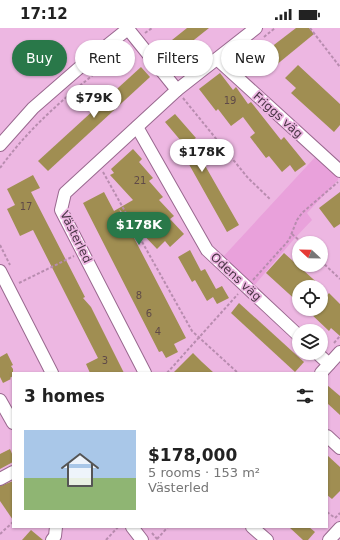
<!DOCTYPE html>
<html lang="en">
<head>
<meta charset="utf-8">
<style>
	body { margin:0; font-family:"DejaVu Sans",sans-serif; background:#f6f6f6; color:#222; height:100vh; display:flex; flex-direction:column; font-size:15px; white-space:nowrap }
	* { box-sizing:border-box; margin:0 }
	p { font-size:13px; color:#767676 }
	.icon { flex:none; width:22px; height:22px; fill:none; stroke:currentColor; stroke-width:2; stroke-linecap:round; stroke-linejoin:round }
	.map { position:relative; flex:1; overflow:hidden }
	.drawer { position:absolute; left:12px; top:344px; width:316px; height:156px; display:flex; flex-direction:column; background:#fff; border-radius:0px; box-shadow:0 1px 3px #0004 }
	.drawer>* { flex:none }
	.guide { position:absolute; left:12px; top:12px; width:316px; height:36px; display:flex; gap:8px }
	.needle { width:26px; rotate:292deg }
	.tools { position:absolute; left:292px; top:208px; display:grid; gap:8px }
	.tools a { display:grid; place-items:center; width:36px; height:36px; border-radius:50%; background:#fff; box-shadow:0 1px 3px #0004; font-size:20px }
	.price { position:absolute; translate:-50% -34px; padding:0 9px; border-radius:14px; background:#fff; color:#222; font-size:13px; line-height:26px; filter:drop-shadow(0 1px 2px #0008) }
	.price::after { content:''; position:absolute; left:50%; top:24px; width:12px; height:9px; margin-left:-6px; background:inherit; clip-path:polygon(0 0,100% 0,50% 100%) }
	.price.current { background:#297849; color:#fff }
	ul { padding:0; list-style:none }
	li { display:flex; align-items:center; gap:12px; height:100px; padding:0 12px }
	li span { display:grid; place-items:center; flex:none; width:112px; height:80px; border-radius:0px; color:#555 }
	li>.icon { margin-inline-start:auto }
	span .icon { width:48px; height:48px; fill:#fffc; stroke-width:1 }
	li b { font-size:17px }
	h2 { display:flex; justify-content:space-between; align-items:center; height:48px; padding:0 12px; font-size:17px }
	.chip { padding:0 14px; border-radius:18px; background:#fff; box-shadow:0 1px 3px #0004; font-size:14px; line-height:36px }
	.chip.current { background:#297849; color:#fff }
	.status { display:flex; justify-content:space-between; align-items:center; height:28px; padding:0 20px; background:#fff; direction:ltr }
	.status svg { height:11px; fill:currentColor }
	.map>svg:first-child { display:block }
	.green { fill:#e9a1db }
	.building { fill:#a08e52 }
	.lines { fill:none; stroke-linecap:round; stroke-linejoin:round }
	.minor-casing { stroke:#99688f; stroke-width:14 }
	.path { stroke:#b88caf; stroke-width:2; stroke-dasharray:3 2; stroke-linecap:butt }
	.minor { stroke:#fff; stroke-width:12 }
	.labels { text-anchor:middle; stroke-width:3.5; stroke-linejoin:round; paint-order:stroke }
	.number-label { font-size:10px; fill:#5f4a48 }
	.street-label { font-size:12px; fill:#493445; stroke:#edb7e2 }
</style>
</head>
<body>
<div class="status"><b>17:12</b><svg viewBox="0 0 49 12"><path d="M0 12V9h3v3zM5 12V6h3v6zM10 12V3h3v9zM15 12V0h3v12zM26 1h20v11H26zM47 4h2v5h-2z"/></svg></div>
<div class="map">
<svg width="340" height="512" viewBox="0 0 340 512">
	<rect width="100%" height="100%" fill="#edb7e2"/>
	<polygon class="green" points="318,126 338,146 338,152 307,185 312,192 294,211 253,259 222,230"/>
	<g class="building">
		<polygon points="187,0 209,0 175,27 167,16"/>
		<polygon points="296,0 309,0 314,6 264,47 253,33"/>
		<polygon points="298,37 340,76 340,97 334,104 291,65 296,60 285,50"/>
		<polygon points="141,39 150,49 48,143 38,133"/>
		<polygon points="220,45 233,62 236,59 248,76 251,74 281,112 284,109 306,136 295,144 290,137 282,144 269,128 266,130 250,109 255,105 243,89 231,98 218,81 216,83 199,61"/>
		<polygon points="175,86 196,110 191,113 239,197 227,204 177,115 181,113 165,94"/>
		<polygon points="133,121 142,131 139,134 153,150 149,153 163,169 159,172 174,188 170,191 184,206 170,219 165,213 157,221 119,181 186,310 174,316 178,324 166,330 162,323 159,324 83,175 104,164 114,183 133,172 110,147 114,145 111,141"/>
		<polygon points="33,147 40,160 31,164 85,269 83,270 91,279 124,345 90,345 86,336 98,330 33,202 20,208 7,181 15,177 7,161"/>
		<polygon points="340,164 340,196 334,200 319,180"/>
		<polygon points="190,222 201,243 205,241 216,261 222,258 229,270 217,276 213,269 207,273 195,252 192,254 178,229"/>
		<polygon points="284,225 322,259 299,259 299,275 266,245"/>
		<polygon points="329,265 340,276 340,308 331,300 329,303 310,285 314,281 321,281 321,274"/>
		<polygon points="239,275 304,334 295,344 231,285"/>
		<polygon points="7,325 13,337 11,338 13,341 13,348 10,350 11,351 3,355 0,349 0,329"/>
		<polygon points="193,325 202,334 214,345 173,345"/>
		<polygon points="327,357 340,368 340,387 327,375"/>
		<polygon points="10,421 13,428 13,434 0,441 0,426"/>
		<polygon points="327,427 340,439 340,463 332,471 327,467"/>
		<polygon points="13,453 13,492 0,473 0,458"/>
		<polygon points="289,499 309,499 315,504 308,512 303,512"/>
		<polygon points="31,502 43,512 22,512"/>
	</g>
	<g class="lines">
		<g class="minor-casing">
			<g id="minor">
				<polyline points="128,1 177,62"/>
				<polyline points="217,31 340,143"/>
				<polyline points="137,99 207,222 299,308"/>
				<polyline points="0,117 33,80 79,40 129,0"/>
				<polyline points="0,243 52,345"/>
				<polyline points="317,325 329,336"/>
				<polyline points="145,345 61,182 65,165 177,62 256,0"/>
				<polyline points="321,345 340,324"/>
				<polyline points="0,372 13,395"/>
				<polyline points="327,408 340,420"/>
				<polyline points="0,451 13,444"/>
				<polyline points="132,499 142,512"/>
				<polyline points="252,499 267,512"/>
				<polyline points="52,512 55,508 56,499"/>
				<polyline points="329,512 340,500"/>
			</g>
		</g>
		<g class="path">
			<polyline points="310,0 340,39"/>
			<polyline points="145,5 152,0"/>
			<polyline points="264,9 275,0"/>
			<polyline points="183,70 248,150 271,172"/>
			<path d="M0,140C37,89 81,57 129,18"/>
			<polyline points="103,144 192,303 238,345"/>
			<polyline points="292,206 302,215"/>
			<polyline points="0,217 10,237"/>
			<polyline points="321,233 340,251"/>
			<polyline points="253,252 289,212 297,192 302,185 338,154"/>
			<polyline points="19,255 74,228"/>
			<polyline points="334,315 340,308"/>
			<polyline points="167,345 238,266"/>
			<polyline points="327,484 335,490"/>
			<polyline points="335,490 340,485"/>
			<polyline points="152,505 158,512"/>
			<polyline points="0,506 13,494"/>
			<polyline points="157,511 168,499"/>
			<polyline points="106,512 118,499"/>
		</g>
		<use href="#minor" class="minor"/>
	</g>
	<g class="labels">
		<g class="number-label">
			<text x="230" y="76">19</text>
			<text x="140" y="156">21</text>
			<text x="26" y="182">17</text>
			<text x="139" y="271">8</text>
			<text x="149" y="289">6</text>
			<text x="158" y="307">4</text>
			<text x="105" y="336">3</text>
		</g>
		<g class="street-label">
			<text transform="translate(278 87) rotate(42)" y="4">Friggs väg</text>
			<text transform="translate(76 209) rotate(64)" y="4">Västerled</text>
			<text transform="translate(236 249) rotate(43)" y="4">Odens väg</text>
		</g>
	</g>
</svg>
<div class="tools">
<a><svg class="needle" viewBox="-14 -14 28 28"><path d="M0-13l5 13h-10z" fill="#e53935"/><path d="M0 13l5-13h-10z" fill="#767676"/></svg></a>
<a><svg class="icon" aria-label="locate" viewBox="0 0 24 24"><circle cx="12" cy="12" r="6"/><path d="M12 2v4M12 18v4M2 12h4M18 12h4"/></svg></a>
<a><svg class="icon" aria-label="layers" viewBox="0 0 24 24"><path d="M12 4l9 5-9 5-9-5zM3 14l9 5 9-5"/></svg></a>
</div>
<b class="price" style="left:94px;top:91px">$79K</b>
<b class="price" style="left:202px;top:145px">$178K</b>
<b class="price current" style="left:139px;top:218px">$178K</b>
<div class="guide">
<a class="chip current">Buy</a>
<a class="chip">Rent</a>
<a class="chip">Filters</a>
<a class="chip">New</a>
</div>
<section class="drawer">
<h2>3 homes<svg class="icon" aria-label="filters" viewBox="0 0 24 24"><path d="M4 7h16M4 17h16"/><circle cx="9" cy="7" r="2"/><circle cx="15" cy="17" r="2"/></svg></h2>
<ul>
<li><span style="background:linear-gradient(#a9c7e8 60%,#8fb573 0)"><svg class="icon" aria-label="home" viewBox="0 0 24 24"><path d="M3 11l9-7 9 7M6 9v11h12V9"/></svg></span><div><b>$178,000</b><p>5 rooms · 153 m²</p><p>Västerled</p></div></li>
</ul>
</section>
</div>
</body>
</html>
